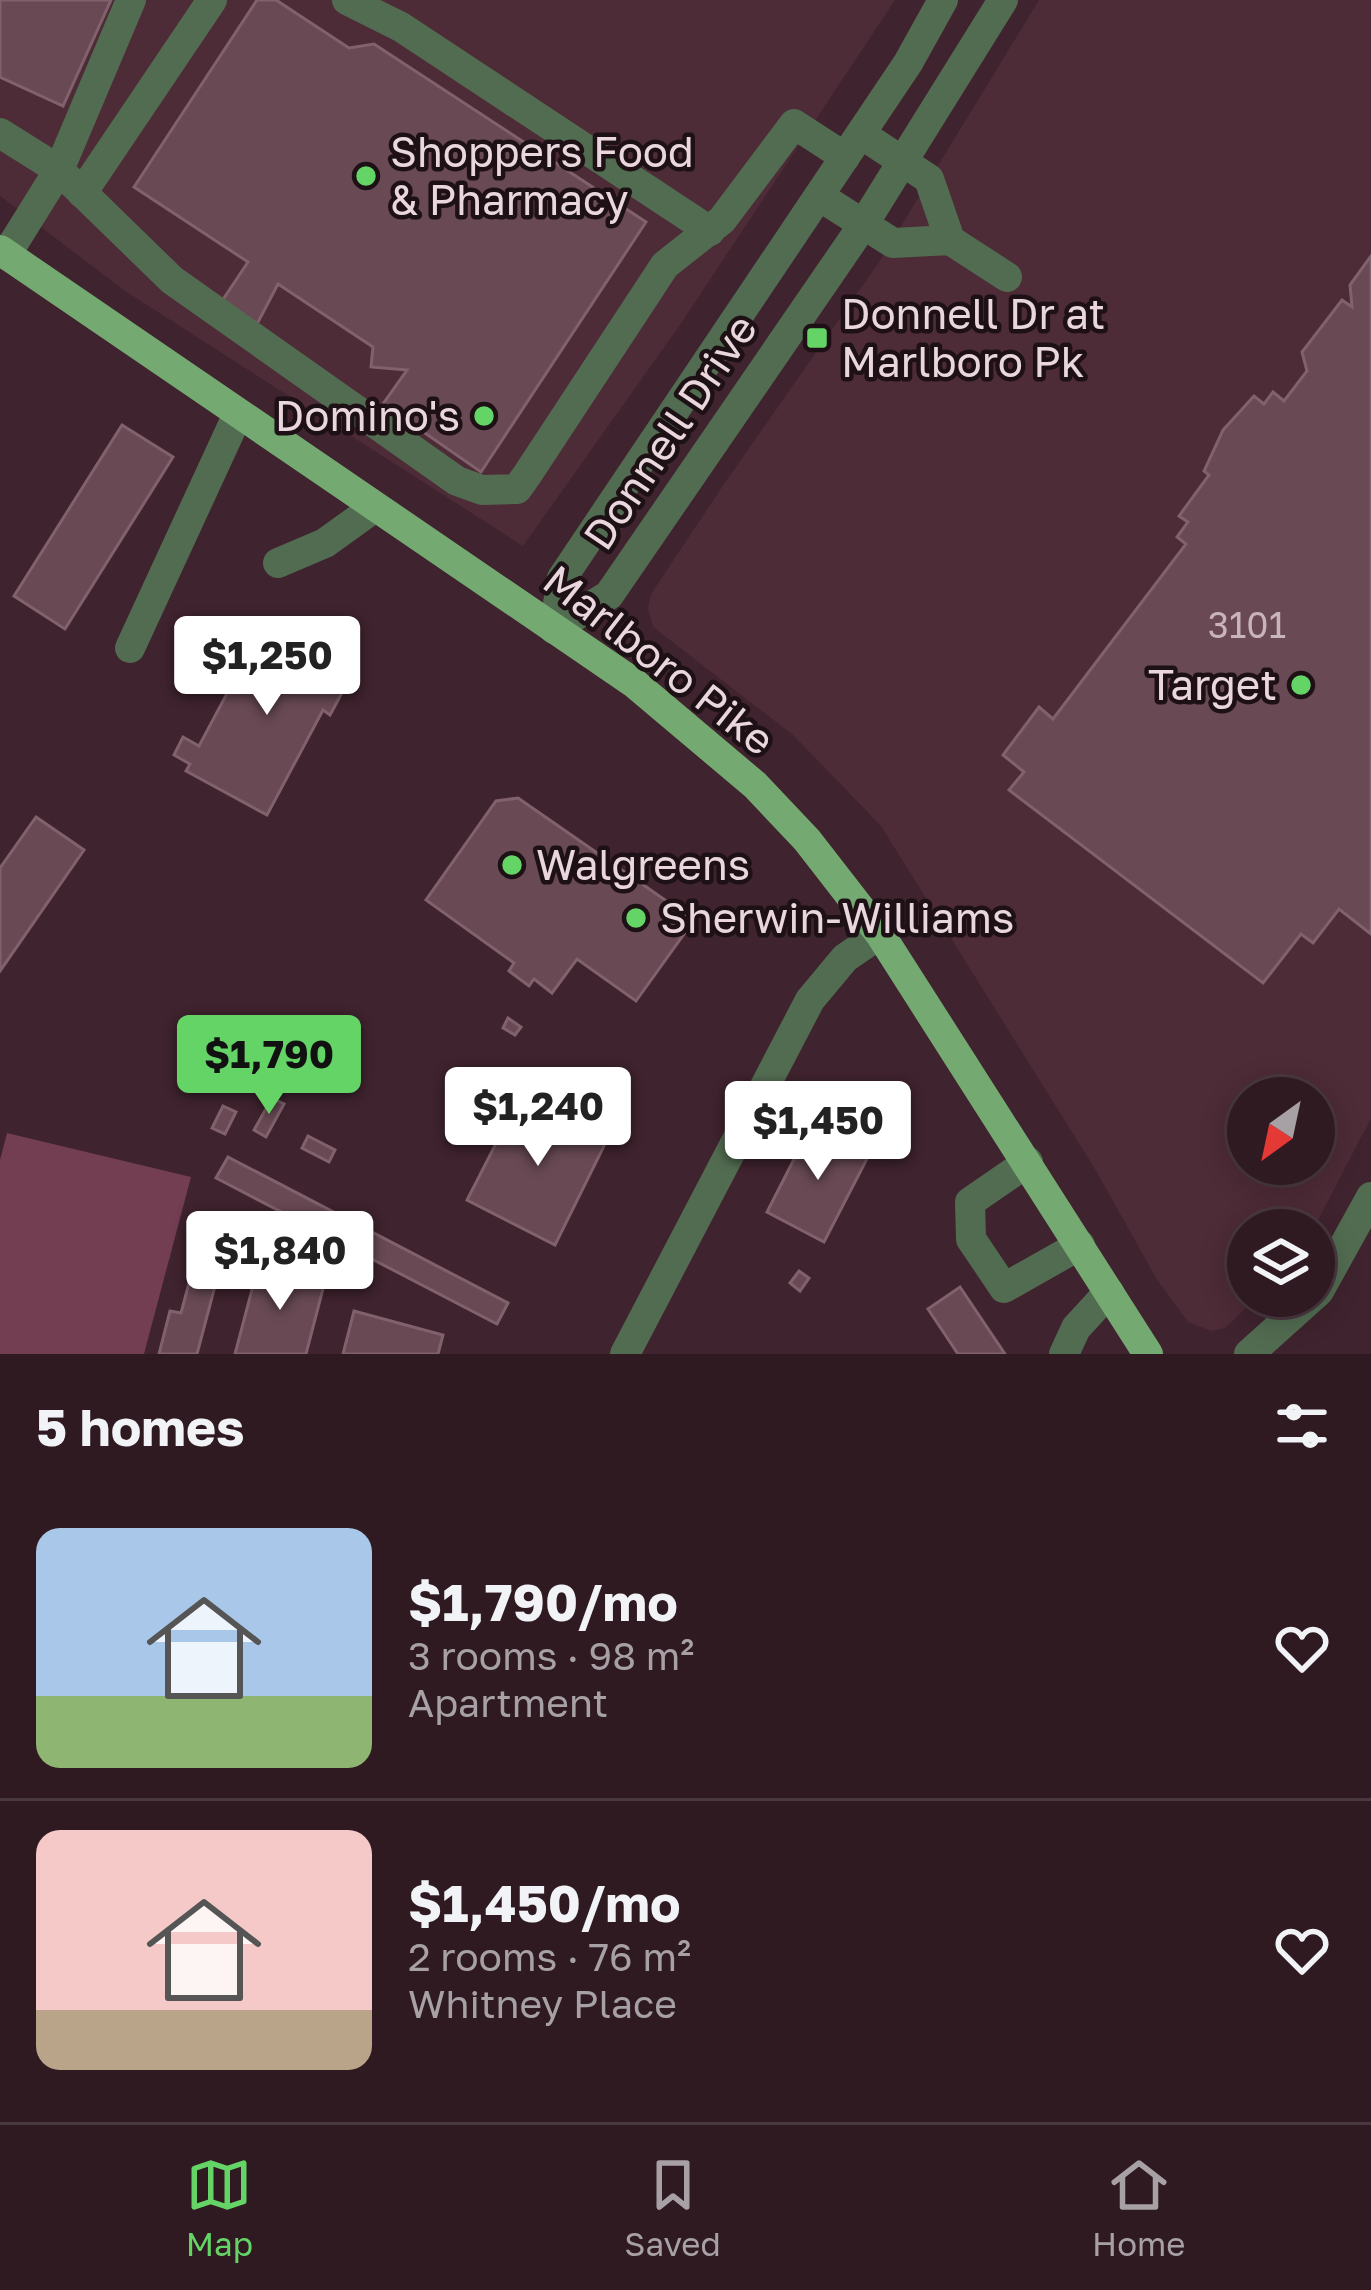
<!DOCTYPE html>
<html lang="en">
<head>
<meta charset="utf-8">
<style>
	body { margin:0; font-family:"Golos Text",sans-serif; background:#3b272f; color:#f1f3f6; height:100vh; display:flex; flex-direction:column; font-size:45px; white-space:nowrap }
	* { box-sizing:border-box; margin:0 }
	p { font-size:39px; color:#a7a1a5 }
	.icon { flex:none; width:66px; height:66px; fill:none; stroke:currentColor; stroke-width:2; stroke-linecap:round; stroke-linejoin:round }
	.map { position:relative; height:1354px; overflow:hidden }
	.details { display:flex; flex-direction:column; background:#2f1a22; flex:1 }
	.details>* { flex:none }
	.needle { width:78px; rotate:213deg }
	.fabs { position:absolute; left:1227px; top:1077px; display:grid; gap:24px }
	.fabs a { display:grid; place-items:center; width:108px; height:108px; border-radius:50%; background:#2f1a22; box-shadow:0 6px 30px #0003,0 0 0 3px #4a3840; font-size:60px }
	.price { position:absolute; translate:-50% -102px; padding:0 27px; border-radius:12px; background:#fff; color:#222; font-size:39px; line-height:78px; filter:drop-shadow(0 3px 6px #0008) }
	.price::after { content:''; position:absolute; left:50%; top:72px; width:36px; height:27px; margin-left:-18px; background:inherit; clip-path:polygon(0 0,100% 0,50% 100%) }
	.price.selected { background:#65d467; color:#111 }
	ul { padding:0; list-style:none }
	li { display:flex; align-items:center; gap:36px; height:300px; padding:0 36px }
	li+li { border-top:3px solid #4a3840 }
	li span { display:grid; place-items:center; flex:none; width:336px; height:240px; border-radius:24px; color:#555 }
	li>.icon { margin-inline-start:auto }
	span .icon { width:144px; height:144px; fill:#fffc; stroke-width:1 }
	li b { font-size:51px }
	h2 { display:flex; justify-content:space-between; align-items:center; height:144px; padding:0 36px; font-size:51px }
	.dock { display:flex; justify-content:space-around; align-items:center; height:168px; border-top:3px solid #4a3840; background:#2f1a22; font-size:33px; color:#a7a1a5 }
	.dock a { display:grid; justify-items:center; gap:6px }
	.dock .selected { color:#65d467 }
	.map>svg:first-child { display:block }
	.built { fill:#4d2b37; fill-rule:evenodd }
	.green { fill:#733d52 }
	.building { fill:#684954; stroke:#81616c; stroke-width:3 }
	.lines { fill:none; stroke-linecap:round; stroke-linejoin:round }
	.minor { stroke:#526c51; stroke-width:30 }
	.major { stroke:#74aa72; stroke-width:30 }
	.poi-dot { fill:#65d467; stroke:#1e1116; stroke-width:4.5 }
	.labels { text-anchor:middle; stroke-width:9; stroke-linejoin:round; paint-order:stroke }
	.number-label { font-size:36px; fill:#cab4bb }
	.poi-label { font-size:42px; fill:#ead7dd; stroke:#1e1116; text-anchor:start }
	.street-label { font-size:42px; fill:#ead7dd; stroke:#1e1116 }
</style>
</head>
<body>
<div class="map">
<svg width="1371" height="1354" viewBox="0 0 1371 1354">
	<rect width="100%" height="100%" fill="#3f232e"/>
	<g class="built">
		<polygon points="0,0 895,0 680,325 523,546 125,291 0,196"/>
		<path d="M1039,0H1371V1118L1313,1230H1248V1296H1258L1225,1328L1212,1331L1188,1322L1156,1278L1095,1169L881,826L793,735L653,627L648,608L651,594L722,487L879,262ZM1248,1098H1314V1164H1248Z"/>
	</g>
	<polygon class="green" points="7,1133 191,1177 144,1354 0,1354 0,1160"/>
	<g class="building">
		<polygon points="0,0 111,0 63,106 0,77"/>
		<polygon points="257,0 276,0 349,48 374,44 646,222 481,472 383,404 407,370 371,367 373,347 278,284 257,324 220,304 248,262 134,187"/>
		<polygon points="1371,256 1371,934 1339,909 1313,943 1301,934 1263,983 1009,790 1024,772 1003,755 1039,707 1053,719 1186,544 1177,537 1188,522 1179,516 1209,475 1204,471 1223,430 1254,396 1264,404 1273,392 1284,401 1307,371 1302,352 1342,300 1352,307 1350,285"/>
		<polygon points="122,425 173,457 65,629 14,596"/>
		<polygon points="263,626 297,644 301,635 357,665 330,715 323,710 267,815 186,771 190,764 174,755 183,737 199,746"/>
		<polygon points="518,798 694,920 636,1001 577,959 552,993 534,979 529,986 509,971 514,963 426,900 496,801"/>
		<polygon points="36,817 84,850 0,971 0,868"/>
		<polygon points="508,1018 521,1027 515,1035 503,1028"/>
		<polygon points="249,1063 270,1075 264,1087 243,1076"/>
		<polygon points="522,1093 608,1138 555,1245 467,1200"/>
		<polygon points="272,1098 284,1104 266,1137 254,1130"/>
		<polygon points="223,1106 236,1112 225,1134 212,1128"/>
		<polygon points="812,1124 870,1153 824,1242 767,1212"/>
		<polygon points="308,1136 335,1150 329,1162 302,1148"/>
		<polygon points="228,1157 508,1303 497,1324 216,1178"/>
		<polygon points="203,1231 228,1237 197,1354 159,1354 170,1311 181,1313"/>
		<polygon points="259,1263 325,1281 306,1354 235,1354"/>
		<polygon points="799,1271 809,1278 800,1291 790,1283"/>
		<polygon points="960,1287 1005,1354 958,1354 928,1309"/>
		<polygon points="354,1311 443,1335 438,1354 343,1354"/>
	</g>
	<g class="lines">
		<g class="minor">
			<polyline points="347,0 401,27 710,231"/>
			<polyline points="0,133 59,170 172,280 457,481 482,490 517,489 527,475 665,265 722,220 794,124 845,157"/>
			<polyline points="861,134 929,179 950,240"/>
			<polyline points="82,193 212,0"/>
			<polyline points="819,196 893,243 950,240 1007,277"/>
			<polyline points="6,255 59,170 131,0"/>
			<polyline points="278,563 325,543 375,507"/>
			<polyline points="554,629 609,595 863,225 1003,0"/>
			<polyline points="554,629 562,578 908,63 943,0"/>
			<polyline points="130,648 238,414"/>
			<polyline points="1028,1162 970,1202 971,1239 1004,1288 1080,1245"/>
			<polyline points="625,1354 810,1000 845,958 880,934"/>
			<polyline points="1064,1354 1076,1328 1109,1292"/>
			<polyline points="1249,1354 1319,1291 1371,1197"/>
		</g>
		<polyline class="major" points="0,250 634,683 755,785 807,840 880,934 1148,1354"/>
	</g>
	<g class="poi-dot">
		<circle cx="366" cy="176" r="12"/>
		<rect x="805" y="326" width="24" height="24" rx="6"/>
		<circle cx="484" cy="416" r="12"/>
		<circle cx="1301" cy="685" r="12"/>
		<circle cx="512" cy="865" r="12"/>
		<circle cx="636" cy="918" r="12"/>
	</g>
	<g class="labels">
		<g class="number-label">
			<text x="1247" y="638">3101</text>
		</g>
		<g class="poi-label">
			<text x="390" y="167">Shoppers Food<tspan x="390" dy="48">&amp; Pharmacy</tspan></text>
			<text x="841" y="329">Donnell Dr at<tspan x="841" dy="48">Marlboro Pk</tspan></text>
			<text x="460" y="431" text-anchor="end">Domino's</text>
			<text x="1277" y="700" text-anchor="end">Target</text>
			<text x="536" y="880">Walgreens</text>
			<text x="660" y="933">Sherwin-Williams</text>
		</g>
		<g class="street-label">
			<text transform="translate(670 432) rotate(-56)" y="15">Donnell Drive</text>
			<text transform="translate(659 660) rotate(38)" y="15">Marlboro Pike</text>
		</g>
	</g>
</svg>
<div class="fabs">
<a><svg class="needle" viewBox="-14 -14 28 28"><path d="M0-13l5 13h-10z" fill="#e53935"/><path d="M0 13l5-13h-10z" fill="#a7a1a5"/></svg></a>
<a><svg class="icon" aria-label="layers" viewBox="0 0 24 24"><path d="M12 4l9 5-9 5-9-5zM3 14l9 5 9-5"/></svg></a>
</div>
<b class="price" style="left:267px;top:718px">$1,250</b>
<b class="price selected" style="left:269px;top:1117px">$1,790</b>
<b class="price" style="left:538px;top:1169px">$1,240</b>
<b class="price" style="left:818px;top:1183px">$1,450</b>
<b class="price" style="left:280px;top:1313px">$1,840</b>
</div>
<section class="details">
<h2>5 homes<svg class="icon" aria-label="filters" viewBox="0 0 24 24"><path d="M4 7h16M4 17h16"/><circle cx="9" cy="7" r="2"/><circle cx="15" cy="17" r="2"/></svg></h2>
<ul>
<li><span style="background:linear-gradient(#a9c7e8 70%,#8fb573 0)"><svg class="icon" aria-label="home" viewBox="0 0 24 24"><path d="M3 11l9-7 9 7M6 9v11h12V9"/></svg></span><div><b>$1,790/mo</b><p>3 rooms · 98 m²</p><p>Apartment</p></div><svg class="icon" aria-label="heart" viewBox="0 0 24 24"><path d="M12 20l-8-8c-3-5 5-10 8-4 3-6 11-1 8 4z"/></svg></li>
<li><span style="background:linear-gradient(#f6c9c9 75%,#b9a48a 0)"><svg class="icon" aria-label="home" viewBox="0 0 24 24"><path d="M3 11l9-7 9 7M6 9v11h12V9"/></svg></span><div><b>$1,450/mo</b><p>2 rooms · 76 m²</p><p>Whitney Place</p></div><svg class="icon" aria-label="heart" viewBox="0 0 24 24"><path d="M12 20l-8-8c-3-5 5-10 8-4 3-6 11-1 8 4z"/></svg></li>
</ul>
</section>
<nav class="dock">
<a class="selected"><svg class="icon" aria-label="map" viewBox="0 0 24 24"><path d="M3 6l6-2 6 2 6-2v14l-6 2-6-2-6 2zM9 4v14M15 6v14"/></svg>Map</a>
<a><svg class="icon" aria-label="saved" viewBox="0 0 24 24"><path d="M7 4h10v16l-5-4-5 4z"/></svg>Saved</a>
<a><svg class="icon" aria-label="home" viewBox="0 0 24 24"><path d="M3 11l9-7 9 7M6 9v11h12V9"/></svg>Home</a>
</nav>
</body>
</html>
